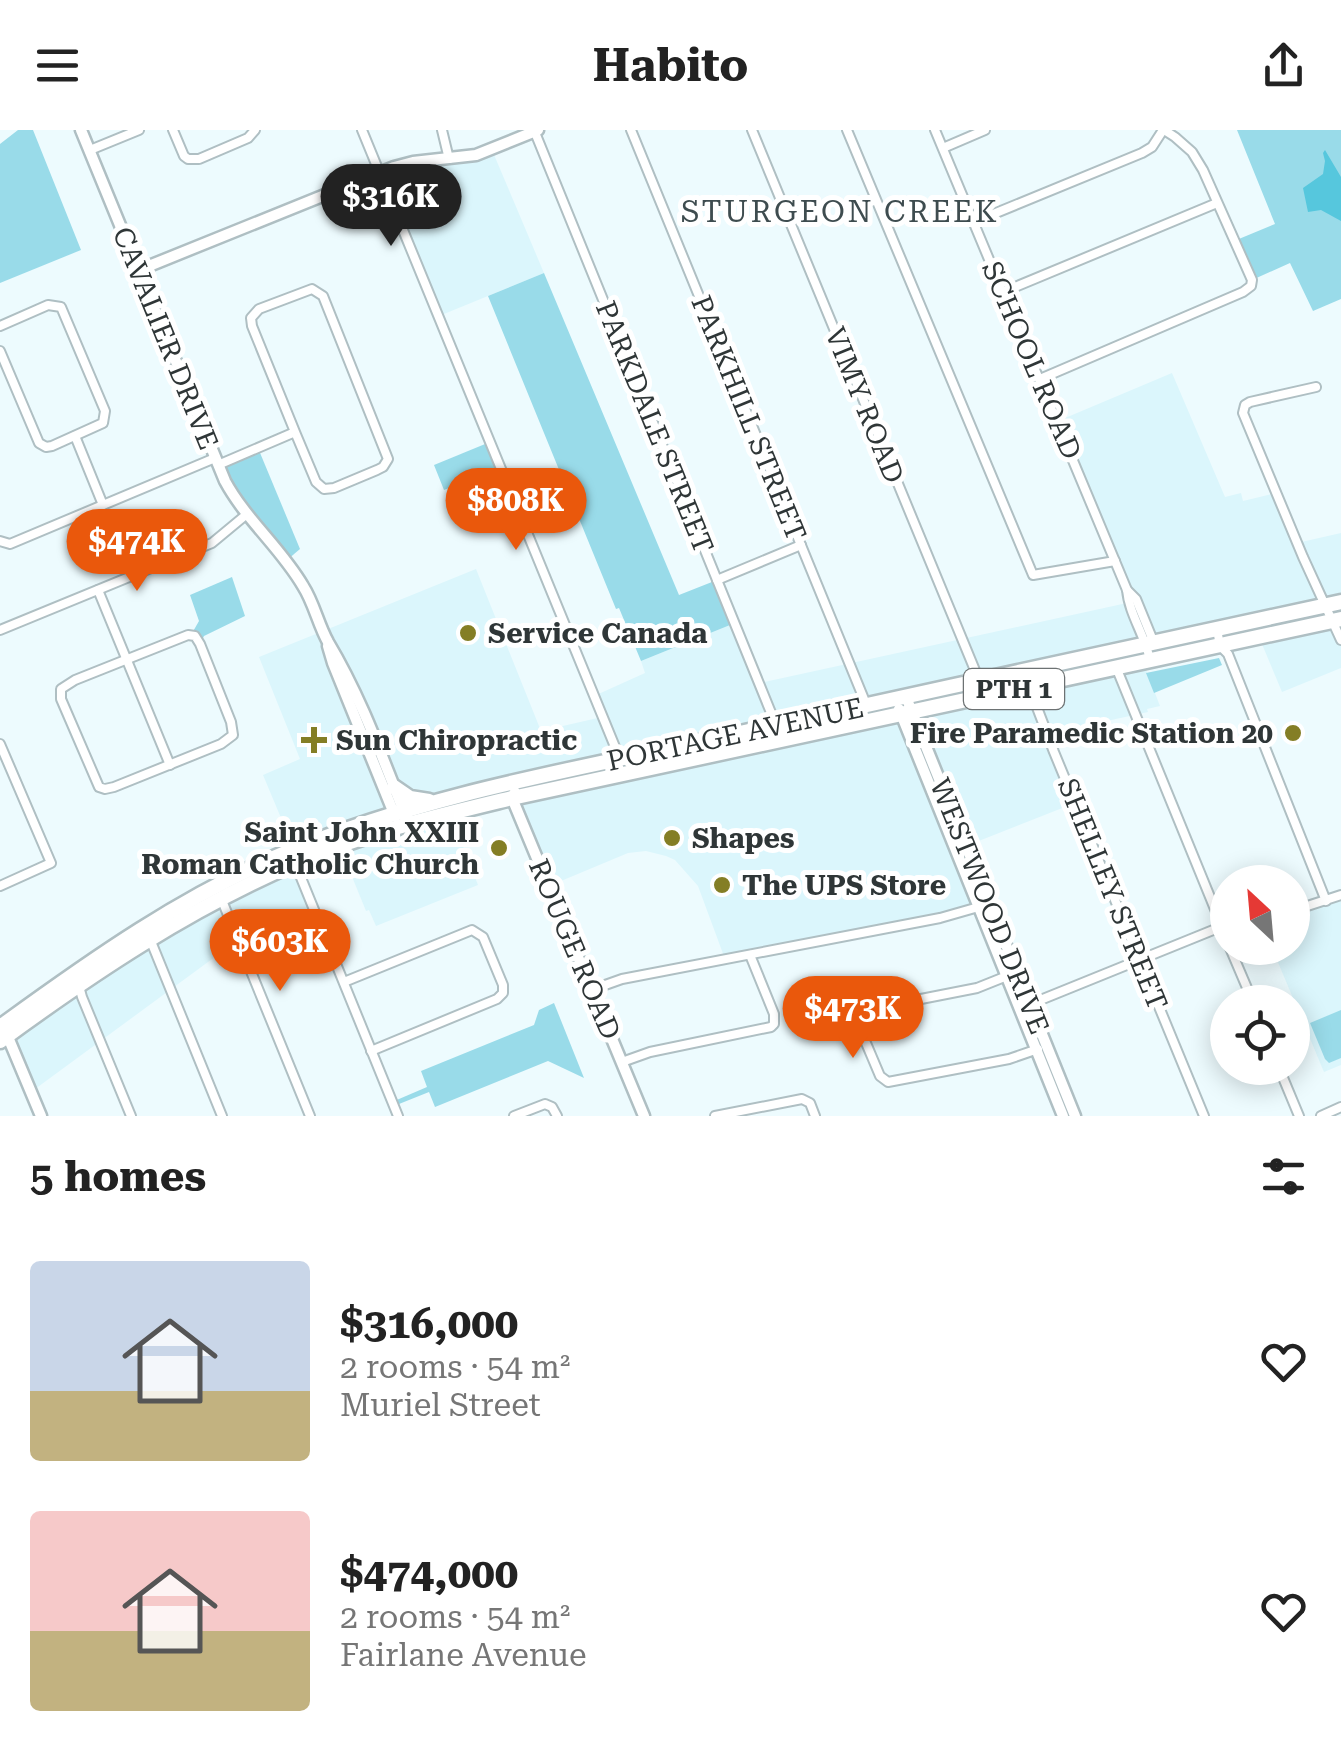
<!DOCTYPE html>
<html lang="en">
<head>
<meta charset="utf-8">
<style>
	body { margin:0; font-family:"Roboto Serif",serif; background:#f6f6f6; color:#222; height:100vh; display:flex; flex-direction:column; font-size:38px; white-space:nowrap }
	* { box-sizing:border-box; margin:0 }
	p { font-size:32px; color:#767676 }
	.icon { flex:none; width:55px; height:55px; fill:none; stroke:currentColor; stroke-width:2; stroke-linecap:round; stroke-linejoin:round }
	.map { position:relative; height:986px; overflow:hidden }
	.panel { display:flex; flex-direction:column; background:#fff; flex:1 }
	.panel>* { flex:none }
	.needle { width:65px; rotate:334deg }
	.buttons { position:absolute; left:1210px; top:735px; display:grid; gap:20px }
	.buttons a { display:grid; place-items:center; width:100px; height:100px; border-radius:50%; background:#fff; box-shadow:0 5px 25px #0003; font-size:50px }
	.price { position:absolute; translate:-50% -85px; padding:0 22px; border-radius:35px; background:#ea580c; color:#fff; font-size:32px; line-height:65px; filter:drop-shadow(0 2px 5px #0008) }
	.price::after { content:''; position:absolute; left:50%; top:60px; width:30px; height:22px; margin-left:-15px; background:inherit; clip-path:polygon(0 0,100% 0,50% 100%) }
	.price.current { background:#222; color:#fff }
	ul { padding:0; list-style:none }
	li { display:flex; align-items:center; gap:30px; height:250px; padding:0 30px }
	li span { display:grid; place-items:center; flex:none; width:280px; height:200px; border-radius:10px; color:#555 }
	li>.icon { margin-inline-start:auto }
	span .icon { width:120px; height:120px; fill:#fffc; stroke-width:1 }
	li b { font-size:42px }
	h2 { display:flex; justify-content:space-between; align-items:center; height:120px; padding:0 30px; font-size:42px }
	header { display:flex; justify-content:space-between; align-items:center; height:130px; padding:0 30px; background:#fff; font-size:45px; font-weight:700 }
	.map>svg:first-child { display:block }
	.built { fill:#dbf6fc }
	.green { fill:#99dbe9 }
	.forest { fill:#56c7dd }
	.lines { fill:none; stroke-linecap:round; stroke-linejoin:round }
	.street-casing { stroke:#afbfc3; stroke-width:12 }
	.secondary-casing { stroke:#afbfc3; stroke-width:15 }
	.highway-casing { stroke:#afbfc3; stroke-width:19 }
	.street { stroke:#fff; stroke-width:8 }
	.secondary { stroke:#fff; stroke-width:10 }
	.highway { stroke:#fff; stroke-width:14 }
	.poi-dot { fill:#847e25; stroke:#fff; stroke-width:4 }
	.labels { text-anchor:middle; stroke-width:10; stroke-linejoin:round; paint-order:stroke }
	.shield { fill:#fff; stroke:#6d7273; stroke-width:2.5 }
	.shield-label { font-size:25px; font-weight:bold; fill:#2f3637 }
	.street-label { font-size:28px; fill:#2f3637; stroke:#fff }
	.poi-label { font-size:28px; font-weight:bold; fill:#2f3637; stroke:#fff; text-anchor:start }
	.neighbourhood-label { font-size:30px; letter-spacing:2.5px; fill:#3e4c4f; stroke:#fff }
</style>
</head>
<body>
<header><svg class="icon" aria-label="menu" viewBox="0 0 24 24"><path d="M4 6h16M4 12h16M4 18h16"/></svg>Habito<svg class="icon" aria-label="share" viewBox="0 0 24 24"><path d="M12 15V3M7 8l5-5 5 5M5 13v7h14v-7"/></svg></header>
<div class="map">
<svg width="1341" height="986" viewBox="0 0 1341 986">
	<rect width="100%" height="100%" fill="#edfbfe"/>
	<g class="built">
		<polygon points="492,20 544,143 439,186 379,43"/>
		<polygon points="1172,243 1225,367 1241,363 1243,371 1276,363 1297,413 1341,403 1341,538 1282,562 1259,507 1143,532 1160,576 1147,579 1148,582 1047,604 1075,673 966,716 911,582 980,777 725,829 698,756 675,730 666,726 646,721 628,723 549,756 512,668 519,653 294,719 263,645 300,629 259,527 476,439 541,601 602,587 594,566 645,543 641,531 735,493 760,553 1127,473 1058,291"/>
		<polygon points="443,684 455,696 478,755 376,796 369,780 366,781 340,717"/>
		<polygon points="295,733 316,786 295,791 241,816 238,810 31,962 8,906 79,854"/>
		<polygon points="1341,765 1341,935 1324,942 1272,818 1292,818 1293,781"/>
	</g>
	<g class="green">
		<polygon points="18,0 33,0 81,120 0,153 0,14"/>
		<polygon points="1237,0 1341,0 1341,169 1313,181 1290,133 1252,150 1234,111 1275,94"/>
		<polygon points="544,143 679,465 717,450 735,493 641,531 619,478 616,479 488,166"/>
		<polygon points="490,312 500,337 444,360 434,335"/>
		<polygon points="258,318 300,419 287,430 218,335"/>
		<polygon points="232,447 245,486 204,506 200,514 191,505 199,491 190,465"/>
		<polygon points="1219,528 1222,535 1154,563 1146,543"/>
		<polygon points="554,873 584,948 548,931 435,977 429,962 394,976 392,972 427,957 421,941 534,895 539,880"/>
		<polygon points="1341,880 1341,928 1329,933 1325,929 1310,893"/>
	</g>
	<polygon class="forest" points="1325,20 1341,47 1341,91 1321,80 1308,82 1303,58 1323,44 1325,31 1323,23"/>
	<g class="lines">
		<g class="street-casing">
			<g id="street">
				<polyline points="173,0 184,26 188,29 199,29 248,8 255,0"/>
				<polyline points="362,0 620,629"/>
				<polyline points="442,0 449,29"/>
				<polyline points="534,0 776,595"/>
				<polyline points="631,0 866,574"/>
				<polyline points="752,0 979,550"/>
				<polyline points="847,0 1033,445 1115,431"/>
				<path d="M935,0L1127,460C1129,484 1145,505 1150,530"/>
				<polyline points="943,18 985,0"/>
				<polyline points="90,20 139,0"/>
				<polyline points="974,92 1142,23 1152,17 1163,0"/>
				<polyline points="1003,162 1217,73"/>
				<polyline points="0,196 48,175 61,177 105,281 103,293 52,316 46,317 39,313 0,221"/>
				<polyline points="1040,249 1243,162 1251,156 1252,150 1203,40 1192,22 1175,7 1164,0"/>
				<polyline points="1316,257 1250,272 1245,275 1243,283 1303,427 1341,510"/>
				<polyline points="75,306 103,375"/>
				<polyline points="218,335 295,302 252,196 251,188 259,179 312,159 323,166 388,329 383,337 377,340 334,358 324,359 316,352 295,302"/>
				<polyline points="0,411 10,414 215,328"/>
				<polyline points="717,450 801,415"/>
				<polyline points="98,460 170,635"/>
				<polyline points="1127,460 1136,469 1154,513"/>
				<polyline points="1217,499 1220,516 1228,524 1326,771"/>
				<polyline points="0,500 212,413 247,384"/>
				<polygon points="188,505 195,506 200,514 231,592 233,605 221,614 114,657 105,659 99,657 61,569 61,559 75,550"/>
				<polyline points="1116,537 1228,811"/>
				<polyline points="1030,555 1033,567 1054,622 1204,986"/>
				<polyline points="0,614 51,733 0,756"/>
				<polyline points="295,733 398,986"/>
				<polyline points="221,768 310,986"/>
				<polyline points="1292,781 1341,765"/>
				<polyline points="150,809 222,986"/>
				<polyline points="1230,818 1253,872"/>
				<polyline points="1007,846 977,858 865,880 858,885 858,894 880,946 888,952 1009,929 1038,919"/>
				<polyline points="344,852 472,800 483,807 503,855 503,863 497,869 371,921"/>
				<polyline points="79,856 82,867 131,986"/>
				<polyline points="591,860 622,849 940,788 982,776"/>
				<polyline points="1028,875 1228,794"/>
				<polyline points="622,932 650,922 771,897 774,894 774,884 750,825"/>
				<polyline points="1279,938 1299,986"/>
				<polyline points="514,986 545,974 552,977 557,986"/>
				<polyline points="715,986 802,969 810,973 815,986"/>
				<polyline points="1321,986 1341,977"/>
			</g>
		</g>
		<g class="secondary-casing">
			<g id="secondary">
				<path d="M81,0L225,351C246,390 281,418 303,456C314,473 318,494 328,512C361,567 382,627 406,687"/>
				<polyline points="139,140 394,37 413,32 476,25 538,0"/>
				<polyline points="328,516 333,533 395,686"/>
				<polyline points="906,567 1075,986"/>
				<polyline points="899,579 1063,986"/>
				<polyline points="515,662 512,668 644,986"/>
				<polyline points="5,900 41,986"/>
			</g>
		</g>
		<g class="highway-casing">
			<g id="highway">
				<polyline points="394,657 410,668 429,671"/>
				<path d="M0,897C92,830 184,765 290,721C425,665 571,640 713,609C922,562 1132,518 1341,472"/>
				<path d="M0,911C93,843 187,780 293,734C364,703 438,686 512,668L1341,489"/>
			</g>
		</g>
		<use href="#street" class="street"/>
		<use href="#secondary" class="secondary"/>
		<use href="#highway" class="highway"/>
	</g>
	<g class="poi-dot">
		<circle cx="468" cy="503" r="10"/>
		<circle cx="1293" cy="603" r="10"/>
		<path d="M309 595h10v10h10v10h-10v10h-10v-10h-10v-10h10z"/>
		<circle cx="672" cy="708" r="10"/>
		<circle cx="499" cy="718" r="10"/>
		<circle cx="722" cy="755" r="10"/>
	</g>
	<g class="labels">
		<rect class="shield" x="964" y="539" width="100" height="40" rx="8"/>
		<g class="shield-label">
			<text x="1014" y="568">PTH 1</text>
		</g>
		<g class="street-label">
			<text transform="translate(166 208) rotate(68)" y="10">CAVALIER DRIVE</text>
			<text transform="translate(1032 230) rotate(67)" y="10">SCHOOL ROAD</text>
			<text transform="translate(865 275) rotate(68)" y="10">VIMY ROAD</text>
			<text transform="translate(749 288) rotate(68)" y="10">PARKHILL STREET</text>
			<text transform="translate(655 297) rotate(68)" y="10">PARKDALE STREET</text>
			<text transform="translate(735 604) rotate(-12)" y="10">PORTAGE AVENUE</text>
			<text transform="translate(1113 764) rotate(68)" y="10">SHELLEY STREET</text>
			<text transform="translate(990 776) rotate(68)" y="10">WESTWOOD DRIVE</text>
			<text transform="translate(575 819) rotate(67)" y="10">ROUGE ROAD</text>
		</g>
		<g class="poi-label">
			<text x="488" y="513">Service Canada</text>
			<text x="1273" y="613" text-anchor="end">Fire Paramedic Station 20</text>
			<text x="336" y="620">Sun Chiropractic</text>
			<text x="479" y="712" text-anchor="end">Saint John XXIII<tspan x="479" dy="32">Roman Catholic Church</tspan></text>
			<text x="692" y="718">Shapes</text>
			<text x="742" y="765">The UPS Store</text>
		</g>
		<g class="neighbourhood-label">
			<text x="840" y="92">STURGEON CREEK</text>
		</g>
	</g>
</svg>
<div class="buttons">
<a><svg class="needle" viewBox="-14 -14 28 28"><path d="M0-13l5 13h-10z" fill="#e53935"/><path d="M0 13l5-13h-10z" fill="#767676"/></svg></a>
<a><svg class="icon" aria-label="locate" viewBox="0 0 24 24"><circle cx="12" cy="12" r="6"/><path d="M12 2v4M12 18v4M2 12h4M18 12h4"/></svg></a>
</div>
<b class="price current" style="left:391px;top:119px">$316K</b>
<b class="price" style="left:516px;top:423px">$808K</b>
<b class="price" style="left:137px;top:464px">$474K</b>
<b class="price" style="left:280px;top:864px">$603K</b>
<b class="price" style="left:853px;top:931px">$473K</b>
</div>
<section class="panel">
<h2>5 homes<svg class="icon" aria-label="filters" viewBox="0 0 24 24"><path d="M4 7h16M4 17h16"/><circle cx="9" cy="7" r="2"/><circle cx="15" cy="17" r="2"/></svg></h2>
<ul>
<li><span style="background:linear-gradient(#c9d6e8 65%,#c2b280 0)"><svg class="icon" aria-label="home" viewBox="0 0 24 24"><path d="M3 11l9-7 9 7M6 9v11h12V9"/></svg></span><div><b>$316,000</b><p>2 rooms · 54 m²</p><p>Muriel Street</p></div><svg class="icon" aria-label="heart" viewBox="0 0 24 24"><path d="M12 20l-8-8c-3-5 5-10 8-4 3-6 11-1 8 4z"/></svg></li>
<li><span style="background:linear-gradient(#f6c9c9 60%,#c2b280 0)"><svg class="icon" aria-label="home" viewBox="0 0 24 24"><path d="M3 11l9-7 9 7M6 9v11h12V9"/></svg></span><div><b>$474,000</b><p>2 rooms · 54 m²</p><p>Fairlane Avenue</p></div><svg class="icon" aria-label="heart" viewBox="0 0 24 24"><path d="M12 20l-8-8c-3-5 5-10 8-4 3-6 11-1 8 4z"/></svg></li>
</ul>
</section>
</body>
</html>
